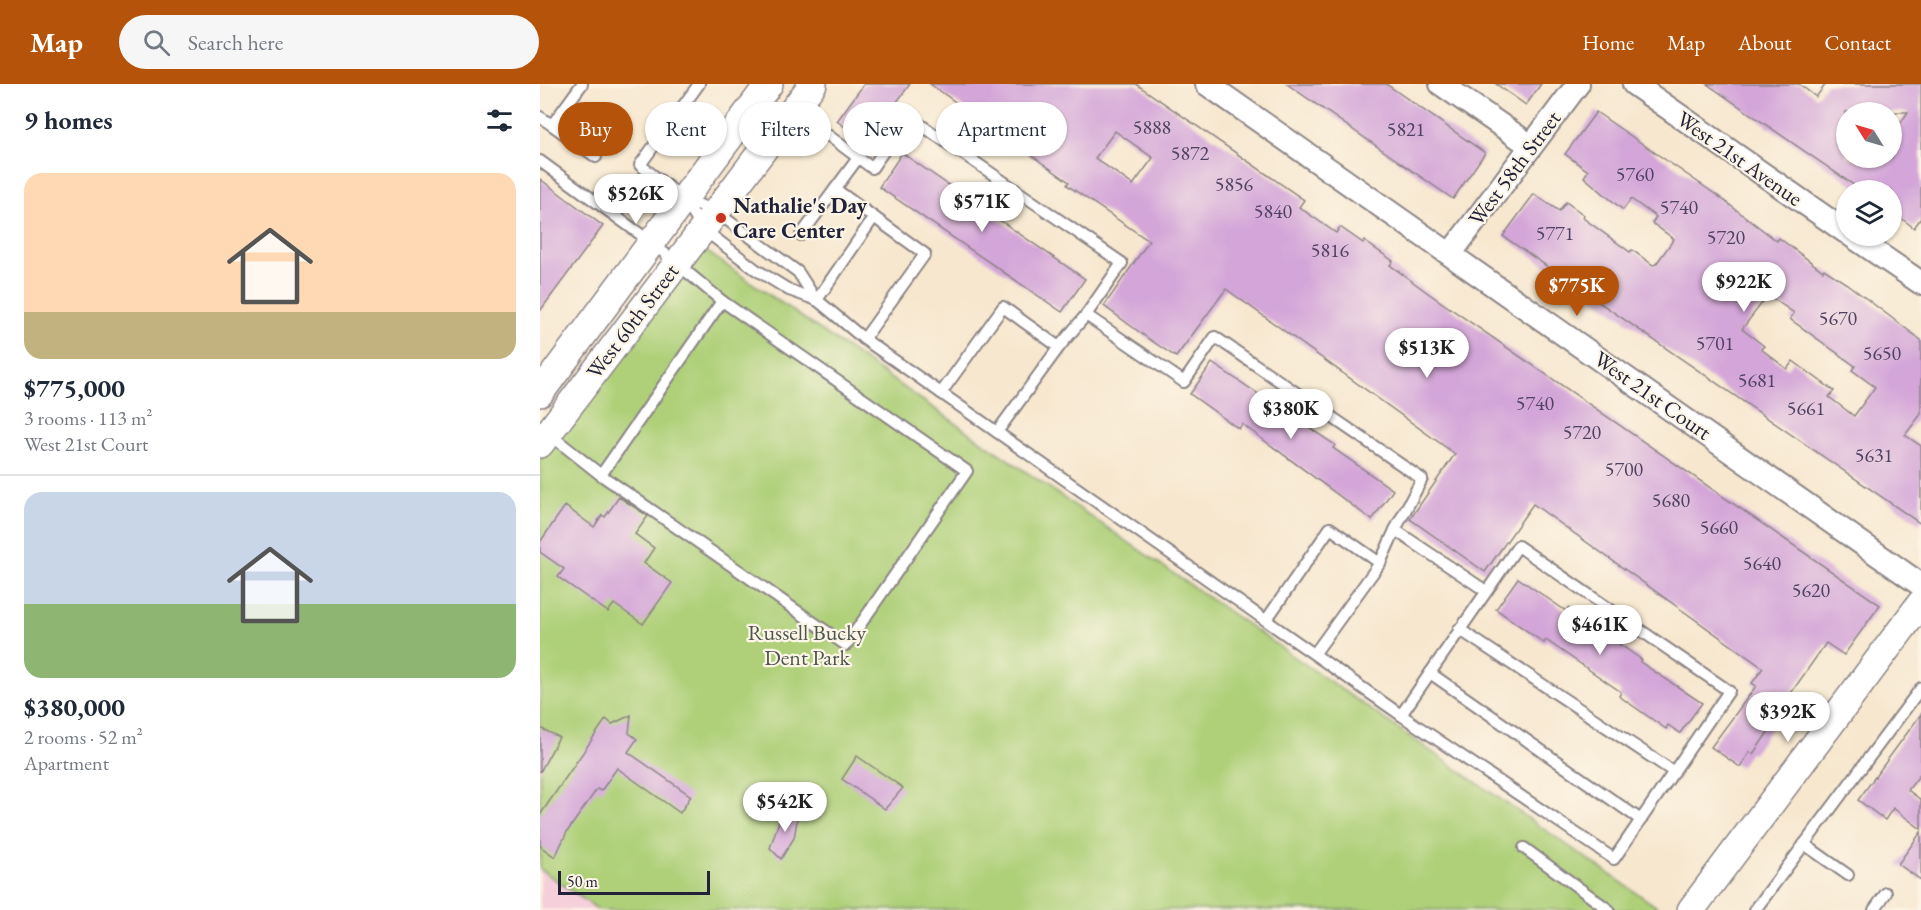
<!DOCTYPE html>
<html lang="en">
<head>
<meta charset="utf-8">
<style>
	body { margin:0; font-family:"EB Garamond",serif; background:#f6f6f7; color:#1f2937; height:100vh; display:flex; flex-direction:column; font-size:22px; white-space:nowrap }
	* { box-sizing:border-box; margin:0 }
	p { font-size:20px; color:#747a83 }
	.icon { flex:none; width:33px; height:33px; fill:none; stroke:currentColor; stroke-width:2; stroke-linecap:round; stroke-linejoin:round }
	.map { position:relative; flex:1; overflow:hidden }
	.drawer { display:flex; flex-direction:column; background:#fff; width:540px }
	.drawer>* { flex:none }
	.top-card { position:absolute; left:18px; top:18px; width:570px; height:54px; display:flex; gap:12px }
	.needle { width:39px; rotate:307deg }
	.tools { position:absolute; left:1296px; top:18px; display:grid; gap:12px }
	.tools a { display:grid; place-items:center; width:66px; height:66px; border-radius:50%; background:#fff; box-shadow:0 2px 4px #0004; font-size:30px }
	.scale { position:absolute; left:18px; bottom:15px; width:152px; box-sizing:border-box; padding-left:6px; border:3px solid #22223b; border-top:0; font-size:16px; line-height:21px; white-space:nowrap; color:#22223b; -webkit-text-stroke:4px #fcf5e5; paint-order:stroke }
	.price { position:absolute; translate:-50% -51px; padding:0 14px; border-radius:21px; background:#fff; color:#222; font-size:20px; line-height:39px; filter:drop-shadow(0 2px 3px #0008) }
	.price::after { content:''; position:absolute; left:50%; top:36px; width:18px; height:14px; margin-left:-9px; background:inherit; clip-path:polygon(0 0,100% 0,50% 100%) }
	.price.on { background:#b45309; color:#fff }
	ul { padding:0; list-style:none }
	li { display:grid; align-content:center; gap:12px; height:318px; padding:0 24px }
	li+li { border-top:2px solid #e0e1e3 }
	li span { display:grid; place-items:center; height:186px; border-radius:18px; color:#555 }
	li>.icon { margin-inline-start:auto }
	span .icon { width:108px; height:108px; fill:#fffc; stroke-width:1 }
	li b { font-size:26px }
	h2 { display:flex; justify-content:space-between; align-items:center; height:72px; padding:0 24px; font-size:26px }
	.chip { padding:0 21px; border-radius:27px; background:#fff; box-shadow:0 2px 4px #0004; font-size:21px; line-height:54px }
	.chip.on { background:#b45309; color:#fff }
	header { display:flex; align-items:center; gap:36px; box-sizing:border-box; height:84px; padding:0 30px; background:#b45309; color:#fff }
	header strong { font-size:28px }
	nav { display:flex; gap:33px; margin-inline-start:auto; font-size:21px }
	.search { width:420px; height:54px; background:#f6f6f7; display:flex; align-items:center; gap:15px; box-sizing:border-box; padding:0 21px; border-radius:33px; color:#747a83; font-size:22px }
	main { display:flex; flex:1; min-height:0 }
	.map>svg:first-child { display:block }
	.built { fill:#f5cfda }
	.green { fill:#afd079; stroke:#68795a; stroke-width:1.5 }
	.building { fill:#d3a5d8; fill-rule:evenodd }
	.lines { fill:none; stroke-linecap:round; stroke-linejoin:round }
	.service-casing { stroke:#8c8485; stroke-width:14 }
	.minor-casing { stroke:#8c8485; stroke-width:26 }
	.tertiary-casing { stroke:#8c8485; stroke-width:30 }
	.service { stroke:#fff; stroke-width:10 }
	.minor { stroke:#fff; stroke-width:22 }
	.tertiary { stroke:#fff; stroke-width:27 }
	.poi-dot { fill:#c8321e; stroke:#fcf5e5; stroke-width:2 }
	.labels { text-anchor:middle; stroke-width:4.5; stroke-linejoin:round; paint-order:stroke }
	.number-label { font-size:20px; fill:#4e4362 }
	.street-label { font-size:22px; fill:#22223b; stroke:#fcf5e5 }
	.poi-label { font-size:22px; font-weight:bold; fill:#22223b; stroke:#fcf5e5; text-anchor:start }
	.park-label { font-size:22px; fill:#4c564e; stroke:#fcf5e5 }
</style>
</head>
<body>
<header>
<strong>Map</strong>
<div class="search"><svg class="icon" aria-label="search" viewBox="0 0 24 24"><circle cx="10" cy="10" r="6"/><path d="M15 15l6 6"/></svg>Search here</div>
<nav><a>Home</a><a>Map</a><a>About</a><a>Contact</a></nav>
</header>
<main>
<section class="drawer">
<h2>9 homes<svg class="icon" aria-label="filters" viewBox="0 0 24 24"><path d="M4 7h16M4 17h16"/><circle cx="9" cy="7" r="2"/><circle cx="15" cy="17" r="2"/></svg></h2>
<ul>
<li><span style="background:linear-gradient(#ffd9b3 75%,#c2b280 0)"><svg class="icon" aria-label="home" viewBox="0 0 24 24"><path d="M3 11l9-7 9 7M6 9v11h12V9"/></svg></span><div><b>$775,000</b><p>3 rooms · 113 m²</p><p>West 21st Court</p></div></li>
<li><span style="background:linear-gradient(#c9d6e8 60%,#8fb573 0)"><svg class="icon" aria-label="home" viewBox="0 0 24 24"><path d="M3 11l9-7 9 7M6 9v11h12V9"/></svg></span><div><b>$380,000</b><p>2 rooms · 52 m²</p><p>Apartment</p></div></li>
</ul>
</section>
<div class="map">
<svg width="1381" height="826" viewBox="0 0 1381 826">
	<rect width="100%" height="100%" fill="#fcf5e5"/>
	<filter id="ink" filterUnits="userSpaceOnUse"><feTurbulence type="fractalNoise" baseFrequency=".0167" numOctaves="2"/><feDisplacementMap in="SourceGraphic" scale="12" xChannelSelector="R" yChannelSelector="G"/><feConvolveMatrix kernelMatrix="1 2 1 2 8 2 1 2 1" color-interpolation-filters="sRGB"/></filter>
	<filter id="wash" filterUnits="userSpaceOnUse"><feTurbulence type="fractalNoise" baseFrequency=".008" numOctaves="4" result="noise"/><feDisplacementMap in="SourceGraphic" scale="24" xChannelSelector="R" yChannelSelector="G"/><feGaussianBlur stdDeviation="1.35" result="paint"/><feColorMatrix in="noise" values="0 0 0 0 0 0 0 0 0 0 0 0 0 0 0 0 0 1.4 0 .05"/><feComposite in="paint" operator="in"/></filter>
	<g filter="url(#wash)">
		<rect width="100%" height="100%" fill="#f7e7cf"/>
		<polygon class="built" points="0,785 59,826 0,826"/>
		<polygon class="green" points="147,154 1117,823 1115,826 59,826 0,785 0,354"/>
		<g id="blocks">
			<g class="building">
				<polygon points="324,0 370,0 327,59 297,37"/>
				<path d="M390,0H596L764,116L759,123L796,149L800,143L823,159L824,157L853,177L850,181L888,209L1340,521L1304,571L1286,559L1244,619L1247,621L1213,670L1210,668L1200,683L1171,663L1216,602L1212,599L1223,584L993,420L945,488L914,466L870,435L915,370L686,205L636,273L606,253L564,222L609,157L527,101L529,98ZM575,47L613,74L593,101L555,74Z"/>
				<polygon points="747,0 846,0 945,69 913,115"/>
				<polygon points="956,0 1001,0 986,21"/>
				<path d="M1167,0H1259L1276,13L1286,0H1381V134L1374,144L1352,127V106H1321ZM1306,28H1368L1352,51V74H1306Z"/>
				<path d="M1056,28L1178,112L1237,157L1239,154L1283,187L1284,185L1307,200L1381,256V330L1365,351L1381,362V440L963,152L994,110L1019,127L1026,118L1044,131L1043,134L1090,168L1092,166L1113,181L1116,180L1134,155L1112,139L1116,133L1091,115L1083,126L1044,93L1048,87L1025,70ZM1228,211L1254,229L1250,235L1315,282L1312,286L1335,303L1314,332L1289,313L1294,307L1253,277L1247,285L1221,265L1224,262L1202,245Z"/>
				<polygon points="362,69 545,195 522,228 339,103"/>
				<polygon points="0,95 63,142 0,227"/>
				<polygon points="672,279 795,361 793,364 853,406 832,436 702,340 699,345 650,310"/>
				<polygon points="79,413 108,432 95,450 114,464 104,479 132,499 103,540 74,520 68,528 18,493 24,485 0,468 0,458 25,422 54,443 62,431 65,433"/>
				<polygon points="978,494 1026,527 1028,524 1102,576 1100,578 1162,619 1140,649 1128,641 1126,645 1079,612 1081,608 1006,556 1004,559 956,525"/>
				<polygon points="1381,630 1381,689 1368,706 1381,716 1381,745 1353,724 1345,736 1318,716"/>
				<polygon points="91,631 89,649 97,655 88,668 151,712 140,729 77,684 61,707 57,705 27,748 15,773 0,762 0,731 66,635 72,640"/>
				<polygon points="0,644 19,653 0,688"/>
				<polygon points="317,672 363,704 345,725 302,695"/>
				<polygon points="255,724 257,737 254,754 241,775 230,764 242,728"/>
				<polygon points="1381,748 1381,796 1358,780"/>
			</g>
		</g>
	</g>
	<g filter="url(#ink)">
		<use href="#blocks" fill-opacity="0" stroke="#8c8485" stroke-width="1.5"/>
		<g class="lines">
			<g class="service-casing">
				<g id="service">
					<polyline points="159,0 100,81 144,115 175,127 258,188 276,216"/>
					<polyline points="254,26 332,84 368,32 582,179 546,231 644,298 675,253 882,395 855,446 946,507"/>
					<polyline points="0,33 12,41 42,0"/>
					<polyline points="12,41 56,73"/>
					<polyline points="0,77 111,158 182,217"/>
					<polyline points="295,105 385,170 324,255"/>
					<polyline points="144,115 162,144 215,185 249,206 277,216 324,255 861,631"/>
					<polyline points="261,151 318,74"/>
					<polyline points="277,216 334,133"/>
					<polyline points="519,263 546,231"/>
					<polyline points="401,309 463,223 519,263 457,348"/>
					<polyline points="8,349 61,391 306,561 427,387 182,217 61,391"/>
					<polygon points="978,462 1189,607 1074,775 861,631"/>
					<polyline points="840,479 855,446"/>
					<polyline points="727,535 790,444 840,479 775,569"/>
					<polyline points="919,545 1134,688"/>
					<polyline points="890,589 1101,736"/>
					<polyline points="1264,760 1308,791"/>
					<polyline points="984,764 1069,826"/>
					<polyline points="1215,826 1381,604"/>
					<polyline points="1334,826 1346,809"/>
				</g>
			</g>
			<g class="minor-casing">
				<g id="minor">
					<polyline points="667,0 1381,501"/>
					<polyline points="901,0 991,62"/>
					<polyline points="1094,0 1306,148"/>
					<polyline points="1312,152 1381,199"/>
					<polyline points="911,169 1038,0"/>
				</g>
			</g>
			<g class="tertiary-casing">
				<g id="tertiary">
					<polyline points="0,309 229,0"/>
					<polyline points="0,360 273,0"/>
					<polyline points="1151,826 1381,519"/>
				</g>
			</g>
			<use href="#service" class="service"/>
			<use href="#minor" class="minor"/>
			<use href="#tertiary" class="tertiary"/>
		</g>
	</g>
	<circle class="poi-dot" cx="181" cy="134" r="6"/>
	<g class="labels">
		<g class="number-label">
			<text x="612" y="50">5888</text>
			<text x="866" y="52">5821</text>
			<text x="650" y="76">5872</text>
			<text x="1095" y="97">5760</text>
			<text x="694" y="107">5856</text>
			<text x="1139" y="130">5740</text>
			<text x="733" y="134">5840</text>
			<text x="1015" y="156">5771</text>
			<text x="1186" y="160">5720</text>
			<text x="790" y="173">5816</text>
			<text x="1298" y="241">5670</text>
			<text x="1175" y="266">5701</text>
			<text x="1342" y="276">5650</text>
			<text x="1217" y="303">5681</text>
			<text x="995" y="326">5740</text>
			<text x="1266" y="331">5661</text>
			<text x="1042" y="355">5720</text>
			<text x="1334" y="378">5631</text>
			<text x="1084" y="392">5700</text>
			<text x="1131" y="423">5680</text>
			<text x="1179" y="450">5660</text>
			<text x="1222" y="486">5640</text>
			<text x="1271" y="513">5620</text>
		</g>
		<g class="street-label">
			<text transform="translate(1200 74) rotate(35)" y="8">West 21st Avenue</text>
			<text transform="translate(974 84) rotate(-53)" y="8">West 58th Street</text>
			<text transform="translate(92 237) rotate(-53)" y="8">West 60th Street</text>
			<text transform="translate(1113 311) rotate(35)" y="8">West 21st Court</text>
		</g>
		<g class="poi-label">
			<text x="193" y="129">Nathalie's Day<tspan x="193" dy="25">Care Center</tspan></text>
		</g>
		<g class="park-label">
			<text x="267" y="556">Russell Bucky<tspan x="267" dy="25">Dent Park</tspan></text>
		</g>
	</g>
</svg>
<div class="tools">
<a><svg class="needle" viewBox="-14 -14 28 28"><path d="M0-13l5 13h-10z" fill="#e53935"/><path d="M0 13l5-13h-10z" fill="#747a83"/></svg></a>
<a><svg class="icon" aria-label="layers" viewBox="0 0 24 24"><path d="M12 4l9 5-9 5-9-5zM3 14l9 5 9-5"/></svg></a>
</div>
<div class="scale">50 m</div>
<b class="price" style="left:96px;top:141px">$526K</b>
<b class="price" style="left:442px;top:149px">$571K</b>
<b class="price" style="left:1204px;top:229px">$922K</b>
<b class="price on" style="left:1037px;top:233px">$775K</b>
<b class="price" style="left:887px;top:295px">$513K</b>
<b class="price" style="left:751px;top:356px">$380K</b>
<b class="price" style="left:1060px;top:572px">$461K</b>
<b class="price" style="left:1248px;top:659px">$392K</b>
<b class="price" style="left:245px;top:749px">$542K</b>
<div class="top-card">
<a class="chip on">Buy</a>
<a class="chip">Rent</a>
<a class="chip">Filters</a>
<a class="chip">New</a>
<a class="chip">Apartment</a>
</div>
</div>
</main>
</body>
</html>
